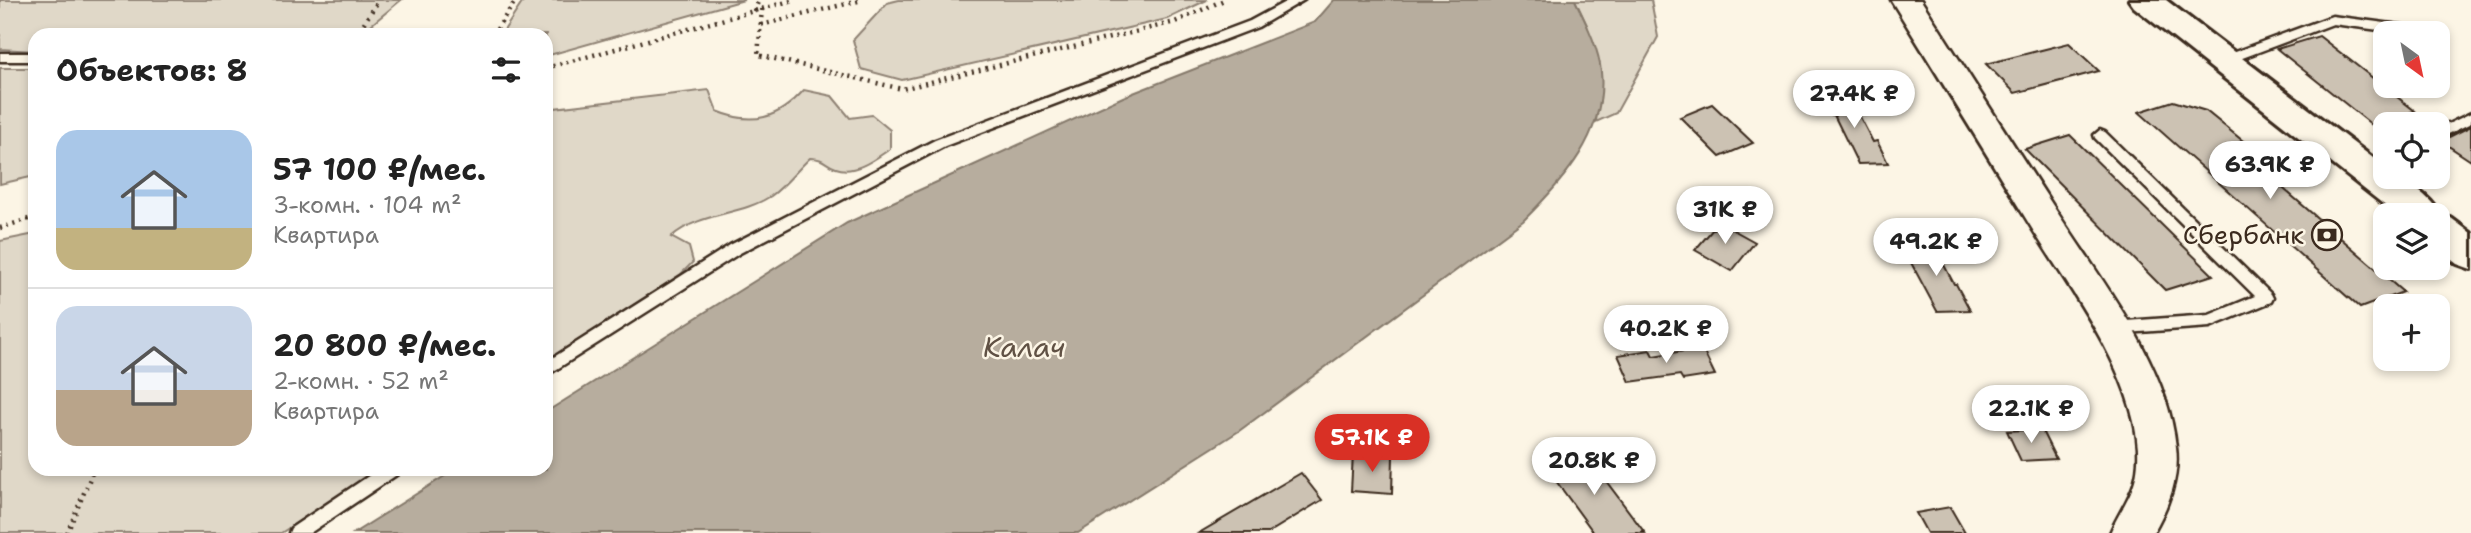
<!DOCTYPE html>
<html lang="ru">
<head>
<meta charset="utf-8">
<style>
	body { margin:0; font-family:"Shantell Sans",sans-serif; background:#f6f6f6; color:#222; height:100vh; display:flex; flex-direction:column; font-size:26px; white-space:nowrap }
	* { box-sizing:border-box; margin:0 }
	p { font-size:23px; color:#767676 }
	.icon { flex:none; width:38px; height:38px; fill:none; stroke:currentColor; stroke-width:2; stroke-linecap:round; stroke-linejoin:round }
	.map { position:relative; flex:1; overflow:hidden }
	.panel { position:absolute; left:28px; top:28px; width:525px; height:448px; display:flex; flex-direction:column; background:#fff; border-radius:21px; box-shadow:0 4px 10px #0003 }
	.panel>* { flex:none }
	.needle { width:46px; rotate:147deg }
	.controls { position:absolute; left:2373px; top:21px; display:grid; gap:14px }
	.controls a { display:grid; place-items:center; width:77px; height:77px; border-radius:14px; background:#fff; box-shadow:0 4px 10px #0003; font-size:35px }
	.price { position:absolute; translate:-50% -60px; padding:0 16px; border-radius:24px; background:#fff; color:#222; font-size:23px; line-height:46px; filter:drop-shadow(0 2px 4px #0008) }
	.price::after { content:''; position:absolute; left:50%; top:42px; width:21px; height:16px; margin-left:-10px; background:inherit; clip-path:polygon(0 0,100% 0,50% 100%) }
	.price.active { background:#d93025; color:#fff }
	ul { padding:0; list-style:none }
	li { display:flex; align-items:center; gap:21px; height:175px; padding:0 28px }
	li+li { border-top:2px solid #e0e0e0 }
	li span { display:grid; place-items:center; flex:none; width:196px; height:140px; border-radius:21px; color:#555 }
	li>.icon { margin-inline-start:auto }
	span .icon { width:84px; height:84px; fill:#fffc; stroke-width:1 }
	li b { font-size:30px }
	h2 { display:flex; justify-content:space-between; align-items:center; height:84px; padding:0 28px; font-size:30px }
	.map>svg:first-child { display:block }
	.green { fill:#e0d8c8; stroke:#8e8173; stroke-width:2 }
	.water { fill:#b7ad9e; stroke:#85796b; stroke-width:2 }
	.building { fill:#ccc2b3; stroke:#3b2a1e; stroke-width:2 }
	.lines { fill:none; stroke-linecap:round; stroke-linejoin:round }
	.service-casing { stroke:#3b2a1e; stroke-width:5 }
	.tertiary-casing { stroke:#3b2a1e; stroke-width:5 }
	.secondary-casing { stroke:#3b2a1e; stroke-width:6 }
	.path { stroke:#3b2a1e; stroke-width:4.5; stroke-dasharray:2 5; stroke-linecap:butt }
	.service { fill:#fcf5e5; fill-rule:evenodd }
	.tertiary { fill:#fcf5e5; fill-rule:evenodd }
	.secondary { fill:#fcf5e5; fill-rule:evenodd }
	.labels { text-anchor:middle; stroke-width:5; stroke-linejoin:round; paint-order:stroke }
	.poi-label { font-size:26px; fill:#3b2a1e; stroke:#fcf5e5; text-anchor:end }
	.water-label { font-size:28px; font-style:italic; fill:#605144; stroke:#fcf5e5 }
</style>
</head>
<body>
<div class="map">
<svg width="2471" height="533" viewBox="0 0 2471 533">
	<rect width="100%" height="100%" fill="#fcf5e5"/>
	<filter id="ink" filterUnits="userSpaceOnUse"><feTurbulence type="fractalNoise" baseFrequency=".0143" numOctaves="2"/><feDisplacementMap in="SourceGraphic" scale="14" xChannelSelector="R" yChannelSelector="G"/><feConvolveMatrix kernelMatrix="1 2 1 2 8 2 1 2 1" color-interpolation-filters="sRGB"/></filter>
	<g filter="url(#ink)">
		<g class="green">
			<polygon points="0,0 401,0 359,35 35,35 35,51 0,49"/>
			<polygon points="524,0 744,0 546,56 546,35 501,35"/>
			<polygon points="899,0 1207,0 1167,19 902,80 861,69 853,40 887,3"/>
			<polygon points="1575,0 1651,0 1658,37 1616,113 1596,122 1601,72 1587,25"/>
			<polygon points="0,68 35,68 35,176 0,184"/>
			<path d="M709,90L717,111C753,126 778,119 804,90L832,96L850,118L872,115L890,130V149C875,159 855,175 836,168C824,164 825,158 810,158C797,170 785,186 771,196C740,216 700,212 671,237L689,247L693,262L681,274L546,361V109Z"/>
			<polygon points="35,234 35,469 379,469 281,533 0,533 0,241"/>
		</g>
		<path class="water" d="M1334,0H1575C1585,21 1599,48 1601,72C1607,133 1563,181 1523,221L1239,431L1078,533H354L456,469H546V412L847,223L1123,97L1315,22Z"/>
		<g class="building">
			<polygon points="2319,36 2415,111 2372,125 2277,49"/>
			<polygon points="2069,43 2099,71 2015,93 1986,64"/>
			<polygon points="1848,94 1873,142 1877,141 1888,163 1858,164 1834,115 1830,115 1820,95"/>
			<polygon points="2173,101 2206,111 2243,141 2233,145 2403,292 2360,308 2139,112"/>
			<polygon points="1712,104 1753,143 1720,157 1680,117"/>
			<polygon points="2471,126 2471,161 2441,141"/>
			<polygon points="2070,135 2213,275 2165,290 2025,149"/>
			<polygon points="1719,222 1755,242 1732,271 1695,250"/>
			<polygon points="1933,244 1954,284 1956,284 1970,310 1937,311 1902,246"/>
			<polygon points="1702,348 1715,375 1683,380 1680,375 1630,382 1618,355 1650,350 1653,356"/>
			<polygon points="2041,429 2056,459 2021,461 2007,431"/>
			<polygon points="1585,453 1645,533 1594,533 1548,470"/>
			<polygon points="1353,454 1393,456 1392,494 1351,491"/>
			<polygon points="1301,473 1322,500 1268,533 1199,533"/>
			<polygon points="1950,507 1965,533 1927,533 1916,513"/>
		</g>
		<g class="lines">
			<g class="service-casing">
				<g id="service">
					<polygon points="1289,0 1304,0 1258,27 945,146 740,253 546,376 546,362 730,245 935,140 1250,21"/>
					<polygon points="2332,16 2423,28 2429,32 2402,33 2333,24 2229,63 2221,63 2219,60 2221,57"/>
					<rect x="0" y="53" width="35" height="8"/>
					<polygon points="2471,113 2471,123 2438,139 2438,129"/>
					<polygon points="2100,130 2105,132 2271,294 2273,298 2271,302 2210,327 2112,334 2107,332 2105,328 2107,324 2112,322 2209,315 2255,296 2095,138 2094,135"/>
					<polygon points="2385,154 2385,164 2369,172 2359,172 2357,169 2359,166"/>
					<polygon points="379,469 400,469 398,474 310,533 289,533 291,528"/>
				</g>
			</g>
			<g class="tertiary-casing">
				<path id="tertiary" d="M1891,0H1921C1967,72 2013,144 2059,215C2103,283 2168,365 2176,447C2180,478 2168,507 2153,533H2110C2124,501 2140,489 2138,449C2133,370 2068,288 2028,222C1983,148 1937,74 1891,0Z"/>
			</g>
			<g class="secondary-casing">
				<path id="secondary" d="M2129,0H2166L2385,167V177C2405,177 2431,197 2440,214L2451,218L2471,233V269L2457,264L2438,249V215H2397L2134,7Z"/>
			</g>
			<g class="path">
				<polyline points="762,9 758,55 902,89 1175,22 1224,0"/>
				<polyline points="754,11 759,0"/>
				<polyline points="761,25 862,0"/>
				<polyline points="356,35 379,0"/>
				<polyline points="493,35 516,0"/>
				<polyline points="546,68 794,0"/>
				<polyline points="0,228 35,217"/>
				<polyline points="67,533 94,469"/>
			</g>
			<use href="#service" class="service"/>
			<use href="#tertiary" class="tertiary"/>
			<use href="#secondary" class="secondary"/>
		</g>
	</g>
	<defs>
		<g id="bank-ring" transform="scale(1.575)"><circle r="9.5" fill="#fcf5e5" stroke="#3b2a1e" stroke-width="1.5"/><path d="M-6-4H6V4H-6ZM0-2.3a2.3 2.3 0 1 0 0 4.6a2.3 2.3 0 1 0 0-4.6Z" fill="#3b2a1e"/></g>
	</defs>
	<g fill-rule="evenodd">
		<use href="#bank-ring" x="2327" y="235"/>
	</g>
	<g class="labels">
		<g class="poi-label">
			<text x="2304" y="244">Сбербанк</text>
		</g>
		<g class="water-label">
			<text x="1024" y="357">Калач</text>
		</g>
	</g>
</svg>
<div class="controls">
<a><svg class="needle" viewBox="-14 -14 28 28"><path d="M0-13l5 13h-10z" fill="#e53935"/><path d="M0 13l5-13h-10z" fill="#767676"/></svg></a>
<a><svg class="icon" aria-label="locate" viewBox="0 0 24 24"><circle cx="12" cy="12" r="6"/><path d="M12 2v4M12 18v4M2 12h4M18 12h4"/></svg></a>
<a><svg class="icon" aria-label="layers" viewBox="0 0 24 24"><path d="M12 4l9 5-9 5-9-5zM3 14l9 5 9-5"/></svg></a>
<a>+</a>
</div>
<b class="price" style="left:1854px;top:130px">27.4K ₽</b>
<b class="price" style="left:2270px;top:201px">63.9K ₽</b>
<b class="price" style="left:1725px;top:246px">31K ₽</b>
<b class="price" style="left:1936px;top:278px">49.2K ₽</b>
<b class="price" style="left:1666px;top:365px">40.2K ₽</b>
<b class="price" style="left:2031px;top:445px">22.1K ₽</b>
<b class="price active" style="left:1372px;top:474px">57.1K ₽</b>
<b class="price" style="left:1594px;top:497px">20.8K ₽</b>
<section class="panel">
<h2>Объектов: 8<svg class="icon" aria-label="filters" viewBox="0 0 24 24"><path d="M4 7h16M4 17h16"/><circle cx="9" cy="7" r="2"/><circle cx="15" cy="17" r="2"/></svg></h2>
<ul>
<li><span style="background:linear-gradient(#a9c7e8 70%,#c2b280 0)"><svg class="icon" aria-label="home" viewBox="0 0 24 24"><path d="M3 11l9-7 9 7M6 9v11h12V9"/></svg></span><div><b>57 100 ₽/мес.</b><p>3-комн. · 104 m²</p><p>Квартира</p></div></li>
<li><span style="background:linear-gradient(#c9d6e8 60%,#b9a48a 0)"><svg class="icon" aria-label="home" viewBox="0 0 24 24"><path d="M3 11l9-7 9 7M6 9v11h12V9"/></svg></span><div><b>20 800 ₽/мес.</b><p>2-комн. · 52 m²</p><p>Квартира</p></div></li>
</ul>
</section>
</div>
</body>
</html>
